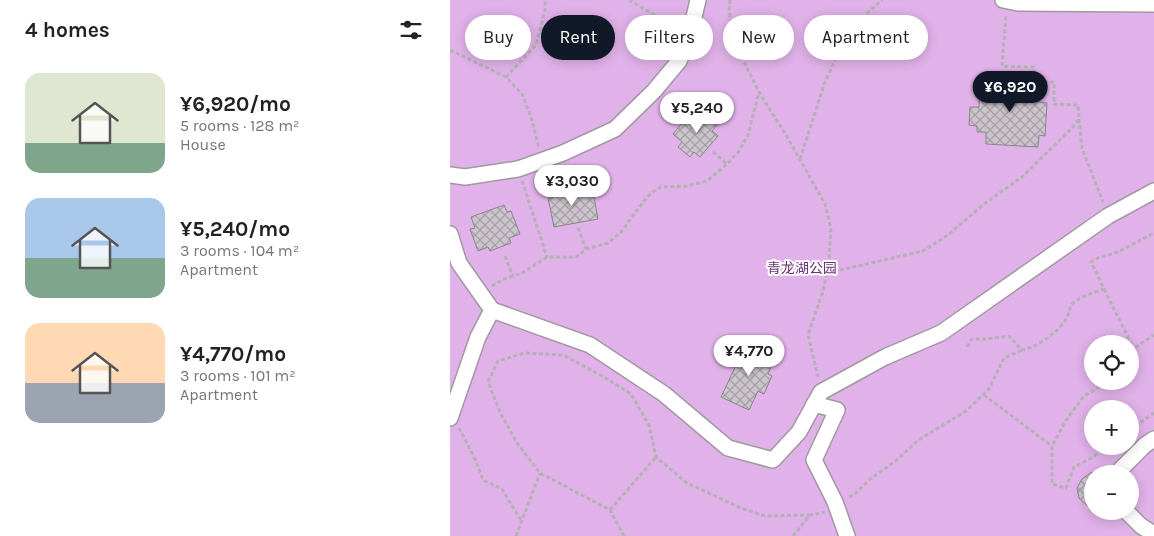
<!DOCTYPE html>
<html lang="en">
<head>
<meta charset="utf-8">
<style>
	body { margin:0; font-family:Karla,"Noto Sans SC",sans-serif; background:#f2f2f2; color:#222; height:100vh; display:flex; flex-direction:column; font-size:19px; white-space:nowrap }
	* { box-sizing:border-box; margin:0 }
	p { font-size:16px; color:#767676 }
	.icon { flex:none; width:28px; height:28px; fill:none; stroke:currentColor; stroke-width:2; stroke-linecap:round; stroke-linejoin:round }
	.map { position:relative; flex:1; overflow:hidden }
	.drawer { display:flex; flex-direction:column; background:#fff; width:450px }
	.drawer>* { flex:none }
	.top-card { position:absolute; left:15px; top:15px; width:475px; height:45px; display:flex; gap:10px }
	.buttons { position:absolute; left:634px; top:335px; display:grid; gap:10px }
	.buttons a { display:grid; place-items:center; width:55px; height:55px; border-radius:50%; background:#fff; box-shadow:0 2px 12px #0003; font-size:25px }
	.price { position:absolute; translate:-50% -42px; padding:0 11px; border-radius:18px; background:#fff; color:#222; font-size:16px; line-height:32px; filter:drop-shadow(0 1px 2px #0008) }
	.price::after { content:''; position:absolute; left:50%; top:30px; width:15px; height:11px; margin-left:-8px; background:inherit; clip-path:polygon(0 0,100% 0,50% 100%) }
	.price.current { background:#111827; color:#fff }
	ul { padding:0; list-style:none }
	li { display:flex; align-items:center; gap:15px; height:125px; padding:0 25px }
	li span { display:grid; place-items:center; flex:none; width:140px; height:100px; border-radius:15px; color:#555 }
	li>.icon { margin-inline-start:auto }
	span .icon { width:60px; height:60px; fill:#fffc; stroke-width:1 }
	li b { font-size:21px }
	h2 { display:flex; justify-content:space-between; align-items:center; height:60px; padding:0 25px; font-size:21px }
	.chip { padding:0 18px; border-radius:22px; background:#fff; box-shadow:0 2px 12px #0003; font-size:18px; line-height:45px }
	.chip.current { background:#111827; color:#fff }
	main { display:flex; flex:1; min-height:0 }
	.map>svg:first-child { display:block }
	.green { fill:#e1b2e9; fill-rule:evenodd }
	.building { fill:url(#building-cross-hatch); stroke:#8b848c }
	.lines { fill:none; stroke-linecap:round; stroke-linejoin:round }
	.minor-casing { stroke:#a099a1; stroke-width:18 }
	.path { stroke:#b5afb6; stroke-width:3; stroke-dasharray:4 2.5; stroke-linecap:butt }
	.minor { stroke:#fff; stroke-width:15 }
	.labels { text-anchor:middle; stroke-width:4; stroke-linejoin:round; paint-order:stroke }
	.park-label { font-size:14px; fill:#6b3276; stroke:#fff }
</style>
</head>
<body>
<main>
<section class="drawer">
<h2>4 homes<svg class="icon" aria-label="filters" viewBox="0 0 24 24"><path d="M4 7h16M4 17h16"/><circle cx="9" cy="7" r="2"/><circle cx="15" cy="17" r="2"/></svg></h2>
<ul>
<li><span style="background:linear-gradient(#dfe7d0 70%,#7fa58c 0)"><svg class="icon" aria-label="home" viewBox="0 0 24 24"><path d="M3 11l9-7 9 7M6 9v11h12V9"/></svg></span><div><b>¥6,920/mo</b><p>5 rooms · 128 m²</p><p>House</p></div></li>
<li><span style="background:linear-gradient(#a9c7e8 60%,#7fa58c 0)"><svg class="icon" aria-label="home" viewBox="0 0 24 24"><path d="M3 11l9-7 9 7M6 9v11h12V9"/></svg></span><div><b>¥5,240/mo</b><p>3 rooms · 104 m²</p><p>Apartment</p></div></li>
<li><span style="background:linear-gradient(#ffd9b3 60%,#9aa5b1 0)"><svg class="icon" aria-label="home" viewBox="0 0 24 24"><path d="M3 11l9-7 9 7M6 9v11h12V9"/></svg></span><div><b>¥4,770/mo</b><p>3 rooms · 101 m²</p><p>Apartment</p></div></li>
</ul>
</section>
<div class="map">
<svg width="704" height="536" viewBox="0 0 704 536">
	<defs>
		<pattern id="building-cross-hatch" width="8" height="8" patternUnits="userSpaceOnUse" patternTransform="scale(1.25)"><rect width="8" height="8" fill="#cbc4cc"/><path d="M0 0l8 8M0 8l8-8" fill="none" stroke="#a6a0a6"/></pattern>
	</defs>
	<rect width="100%" height="100%" fill="#fbf4fd"/>
	<path class="green" d="M0,0H704V536H0ZM642,344H680V381H642ZM642,409H680V446H642ZM642,474H680V511H642Z"/>
	<g class="building">
		<polygon points="530,78 578,79 578,88 590,88 589,102 597,103 595,136 589,135 588,147 536,144 536,132 527,132 527,126 519,125 520,107 529,107"/>
		<polygon points="255,110 270,122 262,131 268,136 250,157 244,152 240,157 228,147 232,142 223,134 241,113 248,118"/>
		<polygon points="131,186 133,194 143,192 148,219 104,227 98,198 103,198 102,191"/>
		<polygon points="54,205 57,212 61,211 70,234 59,238 61,243 40,251 38,247 28,251 20,229 25,228 21,217"/>
		<polygon points="296,344 325,358 318,374 322,376 314,394 308,391 299,410 271,397"/>
		<polygon points="642,472 642,510 629,498 627,488 632,479"/>
	</g>
	<g class="lines">
		<g class="minor-casing">
			<g id="minor">
				<polyline points="553,0 568,3 704,4"/>
				<polyline points="0,175 15,177 68,169 113,153 165,129 204,91 229,61 241,30 248,0"/>
				<polyline points="0,234 9,263 42,310"/>
				<polyline points="364,404 387,410 364,460 385,502 397,536"/>
				<polyline points="0,418 28,337 42,310 140,345 214,394 278,448 323,460 349,432 371,392 435,357 491,333 658,216 704,191"/>
				<polyline points="670,474 670,470 695,445 704,439"/>
				<polyline points="676,511 691,526 704,534"/>
			</g>
		</g>
		<g class="path">
			<polyline points="179,0 208,17 224,33"/>
			<polyline points="280,0 279,10 283,40 309,92 336,135 375,204 381,228 379,261 373,291 358,335 368,377"/>
			<polyline points="0,50 56,77 72,94 81,117 89,148"/>
			<polyline points="56,77 86,45 95,10 95,0"/>
			<polyline points="629,119 632,148 653,202"/>
			<polyline points="263,152 277,164"/>
			<polyline points="350,159 375,82 399,29 432,0"/>
			<polyline points="72,181 97,257"/>
			<polyline points="128,228 136,249"/>
			<polyline points="55,256 63,276"/>
			<polyline points="377,273 473,251 498,235 534,204 572,177 623,127 629,119 628,105 604,104 604,82 585,81 584,67 552,66 556,15"/>
			<polyline points="42,286 54,279 72,273 97,257 126,257 136,249 158,243 171,232 196,198 204,191 211,187 237,186 257,181 277,164 289,151 298,135 309,92"/>
			<polyline points="654,289 684,349"/>
			<path d="M517,347L522,339H536L559,336L572,350C588,347 612,330 618,315C620,311 619,308 622,304C630,296 644,293 654,289L641,262L648,258L668,252L704,233"/>
			<polyline points="680,351 704,335"/>
			<polyline points="652,381 651,386 634,396 615,422 602,446 602,484 616,488 624,467 640,459 658,446"/>
			<polyline points="534,395 602,446"/>
			<polyline points="9,428 26,461 33,480 52,489 72,522"/>
			<polyline points="680,430 704,413"/>
			<polyline points="399,497 404,495 419,480 448,459 467,441 516,411 539,389 554,358 572,350"/>
			<polyline points="160,510 206,457"/>
			<polyline points="66,536 90,473"/>
			<polyline points="174,536 160,510 90,473 67,443 51,414 38,382 48,361 75,353 113,355 154,377 181,394 199,425 206,457 237,483 291,508 315,516 360,515"/>
			<polyline points="343,536 360,515 375,512"/>
		</g>
		<use href="#minor" class="minor"/>
	</g>
	<g class="labels">
		<g class="park-label">
			<text x="352" y="273">青龙湖公园</text>
		</g>
	</g>
</svg>
<div class="buttons">
<a><svg class="icon" aria-label="locate" viewBox="0 0 24 24"><circle cx="12" cy="12" r="6"/><path d="M12 2v4M12 18v4M2 12h4M18 12h4"/></svg></a>
<a>+</a>
<a>−</a>
</div>
<b class="price current" style="left:560px;top:113px">¥6,920</b>
<b class="price" style="left:247px;top:134px">¥5,240</b>
<b class="price" style="left:122px;top:207px">¥3,030</b>
<b class="price" style="left:299px;top:377px">¥4,770</b>
<div class="top-card">
<a class="chip">Buy</a>
<a class="chip current">Rent</a>
<a class="chip">Filters</a>
<a class="chip">New</a>
<a class="chip">Apartment</a>
</div>
</div>
</main>
</body>
</html>
